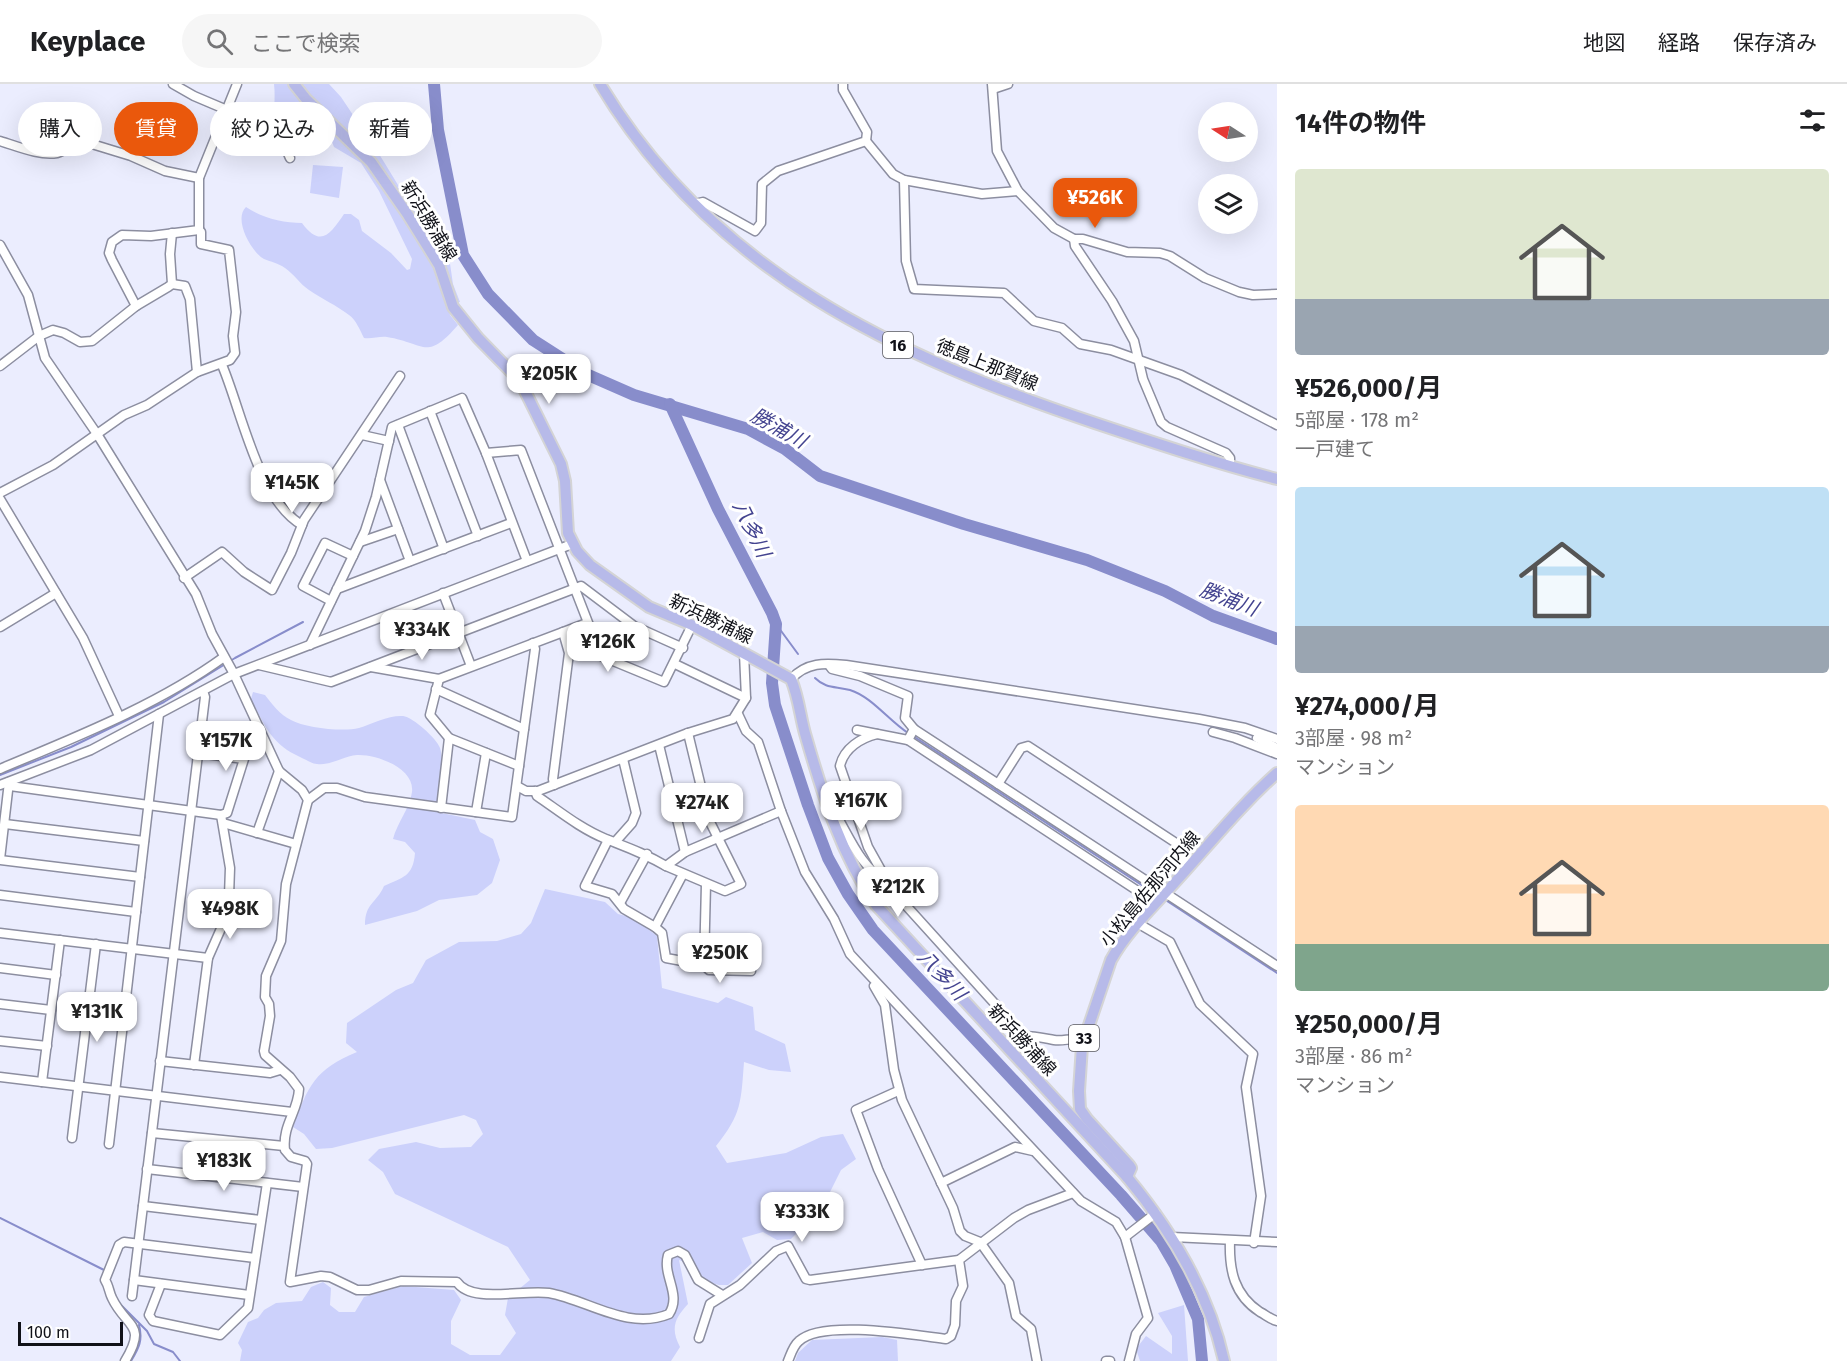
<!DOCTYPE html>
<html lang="ja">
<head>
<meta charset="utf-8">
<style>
	body { margin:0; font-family:"Fira Sans","Noto Sans JP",sans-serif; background:#f6f6f6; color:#202124; height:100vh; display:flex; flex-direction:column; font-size:22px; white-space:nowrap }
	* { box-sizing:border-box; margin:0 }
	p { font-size:20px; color:#757577 }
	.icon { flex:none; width:33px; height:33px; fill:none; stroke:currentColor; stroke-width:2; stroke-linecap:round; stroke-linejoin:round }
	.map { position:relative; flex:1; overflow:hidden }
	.side { display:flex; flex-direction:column; background:#fff; width:570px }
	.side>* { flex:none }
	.banner { position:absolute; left:18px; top:18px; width:570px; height:54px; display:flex; gap:12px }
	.needle { width:39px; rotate:282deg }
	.fabs { position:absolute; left:1198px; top:18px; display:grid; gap:12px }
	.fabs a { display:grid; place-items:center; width:60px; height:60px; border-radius:50%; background:#fff; box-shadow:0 6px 24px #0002; font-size:30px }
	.scale { position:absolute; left:18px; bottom:15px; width:105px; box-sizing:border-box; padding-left:6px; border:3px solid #101118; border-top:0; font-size:16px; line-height:21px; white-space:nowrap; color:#101118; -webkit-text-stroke:4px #fff; paint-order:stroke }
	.price { position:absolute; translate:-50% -51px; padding:0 14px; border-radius:12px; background:#fff; color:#222; font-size:20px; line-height:39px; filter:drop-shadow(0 2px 3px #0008) }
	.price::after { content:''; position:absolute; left:50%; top:36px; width:18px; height:14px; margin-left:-9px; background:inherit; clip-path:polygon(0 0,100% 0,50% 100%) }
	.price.current { background:#ea580c; color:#fff }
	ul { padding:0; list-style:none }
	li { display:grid; align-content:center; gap:12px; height:318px; padding:0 18px }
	li span { display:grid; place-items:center; height:186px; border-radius:6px; color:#555 }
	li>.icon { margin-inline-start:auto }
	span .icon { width:108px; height:108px; fill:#fffc; stroke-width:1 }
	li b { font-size:26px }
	h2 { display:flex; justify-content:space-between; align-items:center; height:72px; padding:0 18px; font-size:26px }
	.pill { padding:0 21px; border-radius:27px; background:#fff; box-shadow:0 6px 24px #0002; font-size:21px; line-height:54px }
	.pill.current { background:#ea580c; color:#fff }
	header { display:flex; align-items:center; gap:36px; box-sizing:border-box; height:84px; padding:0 30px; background:#fff; border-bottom:2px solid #e0e0e0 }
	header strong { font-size:28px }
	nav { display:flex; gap:33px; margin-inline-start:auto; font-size:21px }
	.search { width:420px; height:54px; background:#f6f6f6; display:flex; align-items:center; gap:15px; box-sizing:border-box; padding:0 21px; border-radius:33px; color:#757577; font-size:22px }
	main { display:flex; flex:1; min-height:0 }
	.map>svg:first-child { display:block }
	.green { fill:#ccd1fb }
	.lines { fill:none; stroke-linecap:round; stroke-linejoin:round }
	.stream { stroke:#888dcb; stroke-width:2 }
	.river { stroke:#888dcb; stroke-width:12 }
	.minor-casing { stroke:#8c8ea0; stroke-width:11 }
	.major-casing { stroke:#d4d4d5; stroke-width:14 }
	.minor { stroke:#fff; stroke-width:8 }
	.major { stroke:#b7bae9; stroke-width:10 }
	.labels { text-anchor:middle; stroke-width:6; stroke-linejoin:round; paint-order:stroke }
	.shield { fill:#fff; stroke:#58585d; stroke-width:1.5 }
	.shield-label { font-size:16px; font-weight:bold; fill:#101118 }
	.street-label { font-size:18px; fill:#101118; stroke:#fff }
	.water-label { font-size:20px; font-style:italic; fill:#444490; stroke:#fff }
</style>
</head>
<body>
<header>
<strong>Keyplace</strong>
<div class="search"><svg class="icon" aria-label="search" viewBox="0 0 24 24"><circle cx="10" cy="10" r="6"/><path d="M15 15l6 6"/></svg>ここで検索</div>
<nav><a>地図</a><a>経路</a><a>保存済み</a></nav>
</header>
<main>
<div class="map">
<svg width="1277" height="1277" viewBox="0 0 1277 1277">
	<rect width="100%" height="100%" fill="#ebedfe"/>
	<g class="green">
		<path d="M274,0H329L341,13L353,31L364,39L376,65L406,114L434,152L443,157L448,166L453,200L460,218L448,220L450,231L458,241C426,278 425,259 387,253C380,252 372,255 364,254C360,246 356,236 349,231C336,221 322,215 309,206C300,200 294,190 285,184C278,179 271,178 264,175C251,168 233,135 246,123C262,134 283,139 302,139C321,165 331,149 344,130H351L359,136L362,147L391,169L407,186L410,185L412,175L379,107L361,79L334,63L329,50L310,52L307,44H301L291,53L277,45C272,30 276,16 274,0Z"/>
		<polygon points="313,81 343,83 339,114 310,109"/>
		<path d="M253,608L265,611C272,620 280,631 291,636C305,644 343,648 359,644C372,640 389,631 403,632C413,633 437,655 440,664C446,684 435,708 437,728L475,736L480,748L493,755L500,776L492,799L477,811L439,816L417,827L365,841C365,819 376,820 384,802C403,793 413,793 415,769L405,758L393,755C397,739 410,724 412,708C415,684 376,670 357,671C344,672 330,682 317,680C312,680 305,675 300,673C271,660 265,642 251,615Z"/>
		<path d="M545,805L605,818L618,830L634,834L657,852L662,904L718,919L726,913L753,923L755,946L785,960L791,988L769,986L744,978C741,1017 742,1030 716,1062L727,1079L786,1069L821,1053L843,1050L856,1075L841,1086L823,1122L791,1155L777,1156L763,1148L742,1154L752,1179L728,1201H719L702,1196L697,1183L679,1176L688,1220C675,1234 670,1244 680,1263L671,1277H240L242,1266L238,1259L248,1238L258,1234L264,1226L276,1219L302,1217L311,1203L323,1198L331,1204L330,1221L339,1228H355L364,1213L403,1202L454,1206L461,1216L451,1237V1260L470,1271H500L516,1249L505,1231L508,1214L530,1196L508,1163L395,1110L383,1088L368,1076L379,1065L416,1058L440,1064L471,1063L483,1050L476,1036L464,1031L332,1064L316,1065L304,1050L293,1043C308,1002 315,985 357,968L346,959L347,939L396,906L413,899L426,876L459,858L497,857L521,850L531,839Z"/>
		<polygon points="1184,1221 1188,1277 1140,1277 1136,1265 1146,1252 1172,1270 1172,1252 1158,1229"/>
		<polygon points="882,1253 897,1256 898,1277 795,1277 798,1269 812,1256"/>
	</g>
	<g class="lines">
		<g class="stream">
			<polyline points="776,540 798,570"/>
			<path d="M815,594C826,605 836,602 850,606C872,613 888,636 908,649"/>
			<polyline points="913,652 1157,811"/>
			<polyline points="0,691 71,663 164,618 235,574 303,538"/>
			<polyline points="1164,815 1277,889"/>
			<polyline points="0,1134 104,1186 106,1189"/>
			<polyline points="119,1219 147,1247 154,1260 173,1268 180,1277"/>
			<path d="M131,1277C139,1264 143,1256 139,1241"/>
		</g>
		<g class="river">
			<polyline points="434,0 438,46 463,171 488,210 533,256 586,290 634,311 748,345 785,365 820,392 964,440 1087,476 1165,507 1213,532 1277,555"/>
			<polyline points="670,320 718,425 772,529 776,540 772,599 775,621 808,721 828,774 848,810 873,846 1121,1111 1161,1157 1175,1181 1198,1235 1202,1277"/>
		</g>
		<g class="minor-casing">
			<g id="minor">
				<polyline points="173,0 194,12 227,26"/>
				<polyline points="992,0 997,67 1018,107 1054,144 1074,155 1083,155 1127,168 1160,169 1170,172 1205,194 1239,208 1253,211 1277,210"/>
				<polyline points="993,5 1008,0"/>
				<polyline points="224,34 242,41 286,65 290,74"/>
				<path d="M0,57C17,62 39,72 57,69C67,67 72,57 82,57L131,72L165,87L199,94"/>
				<polyline points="866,57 893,90 904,96 982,110 1018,107"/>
				<polyline points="904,96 906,177 914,205 1004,209 1034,237 1062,244 1080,260 1111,266 1181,291 1277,341"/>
				<polyline points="694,120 703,118 755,147 761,139 762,100 778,87 866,57 867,48 843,6 843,0"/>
				<polyline points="1074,155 1075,162 1112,217 1134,257 1143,295 1161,338 1167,343 1226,369 1230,374 1230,382"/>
				<path d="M0,161L28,211L45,274L97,350L196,510L212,550L234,590L279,687L302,706L308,716L286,800L281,857L266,892L265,913L269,920L270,932L264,967L265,971L290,993L299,1005C298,1028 282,1041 285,1066L291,1073L305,1077L307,1080L290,1198L321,1192L330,1193L357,1206H369L401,1197L457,1198C471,1220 524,1205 549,1209C588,1216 628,1247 669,1230C682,1210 662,1192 668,1171L678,1167L685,1171L698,1196L722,1211"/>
				<polyline points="172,200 185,202 190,215 197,288"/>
				<polyline points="136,222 112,176 109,169 112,158 122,151 151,152 199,146 199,94 237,0"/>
				<path d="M222,281C241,325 258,416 302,441"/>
				<polyline points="0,282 39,252 53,246 64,249 80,258 92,257 136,222 168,203 172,200 170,170 172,149"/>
				<polyline points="430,327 478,452"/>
				<polyline points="398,341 444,465"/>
				<polyline points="362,351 389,357"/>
				<polyline points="486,369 521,366 601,572 664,598 692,541"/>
				<polyline points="380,396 410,477"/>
				<polyline points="0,409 53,381 124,331 147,321 197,288 230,276 235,269 233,252 236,228 229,166 201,160 201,148 199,146"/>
				<polyline points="0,415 83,554 119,632"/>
				<polyline points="360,458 398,445"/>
				<polyline points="184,494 222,468 244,488 272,506 291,469 304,436 400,292"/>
				<polyline points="337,505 511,439"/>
				<polyline points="443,509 471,582"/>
				<polyline points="331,517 303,502 325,459 353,472"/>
				<polyline points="0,543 56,509"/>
				<polyline points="310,561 365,447 376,413 392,343 462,314 486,369 527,477"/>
				<polyline points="675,580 746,614"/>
				<polyline points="259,581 331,598 581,502 634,542 683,564"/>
				<polyline points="829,581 832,585 860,592 908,612 905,634 914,645 908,656 857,646"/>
				<polyline points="371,583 439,595 587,539"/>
				<polyline points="439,595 430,631 449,654 441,724"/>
				<path d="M791,595C807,578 824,579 846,581L1199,635L1245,644L1277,655"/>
				<polyline points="436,605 524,645"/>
				<polyline points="738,630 746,647 758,658 781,727 805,788 834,835 850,870 1081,1117 1116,1138 1125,1153 1156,1129"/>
				<polyline points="914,645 1277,882"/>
				<polyline points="1213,648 1235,654 1277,670"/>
				<path d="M877,650C861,654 844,664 840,682L868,763L892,806L1024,952C1035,952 1043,954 1054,956C1065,958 1072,952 1083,957"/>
				<polyline points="449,654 519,682"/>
				<polyline points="1257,654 1277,664"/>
				<polyline points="908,656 1156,819"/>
				<polyline points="659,661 685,768"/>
				<path d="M0,685C76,653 158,621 224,573"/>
				<polyline points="998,700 1021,664 1028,662 1176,759 1188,784"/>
				<polyline points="0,701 91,666 234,590 572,460"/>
				<polyline points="554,701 553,695 569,569 563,548"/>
				<polyline points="10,702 221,731 227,729 244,675 198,669"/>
				<polyline points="517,702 526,707 538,707 688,649 733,635 746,614 744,569"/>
				<path d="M535,707L537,712C559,727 581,745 606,755C629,764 644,769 666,782L685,768L781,727"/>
				<polyline points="308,716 324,704 337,704 365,713 512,733 535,565 533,559"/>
				<polyline points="476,728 486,669"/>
				<path d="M832,734H838C848,751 865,790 885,794"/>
				<polyline points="223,739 296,760"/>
				<polyline points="5,740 144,757"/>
				<polyline points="257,749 279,687"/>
				<polyline points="608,756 585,802 612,810 624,825 655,843 683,790"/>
				<polyline points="616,757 632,739 636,729 623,675"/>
				<polyline points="0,775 9,698"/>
				<polyline points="0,776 140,793"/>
				<polyline points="666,782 725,807 741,800 709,736 688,649"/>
				<polyline points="0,811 136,828"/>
				<polyline points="620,819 647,770"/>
				<polyline points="1139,840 1170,858 1200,920 1253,970 1246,1003 1261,1112 1254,1159"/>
				<polyline points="655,843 662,849 666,874 704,881 706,800"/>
				<polyline points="0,849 208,874"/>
				<polyline points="704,881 709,886 751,887"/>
				<polyline points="0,884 56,891"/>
				<polyline points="874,902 885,921 894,986 902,1016 953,1124 960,1147 965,1152 980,1158 1009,1199 1016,1232 1031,1245 1037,1277"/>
				<polyline points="0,920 51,926"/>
				<polyline points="0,957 47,962"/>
				<polyline points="160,977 270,989 280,986"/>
				<polyline points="194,981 208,874 223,840 229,812 230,784 221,731"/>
				<polyline points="0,993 292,1028"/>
				<polyline points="42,998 60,856"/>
				<polyline points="898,1007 856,1026 878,1085 922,1181"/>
				<polyline points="152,1049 284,1062"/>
				<polyline points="72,1054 96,860"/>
				<polyline points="109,1060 159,630"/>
				<polyline points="147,1085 303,1103"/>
				<polyline points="941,1099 1015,1063 1033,1067"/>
				<polyline points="143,1122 261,1136"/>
				<polyline points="1125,1153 1148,1234 1136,1250 1129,1277"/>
				<polyline points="1172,1153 1277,1158"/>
				<path d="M1230,1157C1229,1186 1234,1211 1260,1228C1266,1231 1270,1235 1277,1237"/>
				<polyline points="134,1196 249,1211"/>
				<polyline points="161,1200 149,1231 153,1237 220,1251 248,1224 267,1099"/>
				<polyline points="132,1212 205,613 203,607"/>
				<polyline points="699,1254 710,1220 740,1201 776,1167 788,1162 806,1195 810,1196 959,1176"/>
				<path d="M125,1277C148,1239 126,1244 112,1214C109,1208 109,1202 105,1196L119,1161L124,1158L255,1174"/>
				<path d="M788,1277C791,1270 793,1262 799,1257C822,1235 914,1251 946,1255L951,1252L955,1241L956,1217L963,1202L959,1176L1014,1134L1028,1126L1073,1109"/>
				<polyline points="1106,1277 1110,1277"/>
			</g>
		</g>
		<g class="major-casing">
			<g id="major">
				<path d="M294,0L306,15L371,78L408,131L439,181L453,223L478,254L520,297L561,380L565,397L568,449L577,467L590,481L649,523L692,541L791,595C799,614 800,633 806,653C823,712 841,770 876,821L1127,1093C1171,1146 1209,1209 1224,1277"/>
				<path d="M600,0C712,187 895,272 1095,339C1155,359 1215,379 1277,395"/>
				<path d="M1127,1093L1131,1084L1129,1081L1087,1035L1080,1025L1079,1007L1082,962L1111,876C1127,847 1154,822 1176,797C1209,761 1240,722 1277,689"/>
			</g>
		</g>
		<use href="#minor" class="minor"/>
		<use href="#major" class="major"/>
	</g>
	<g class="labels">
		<g class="shield">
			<rect x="883" y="248" width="30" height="26" rx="4.5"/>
			<rect x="1069" y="941" width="30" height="26" rx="4.5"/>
		</g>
		<g class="shield-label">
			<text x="898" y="267">16</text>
			<text x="1084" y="960">33</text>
		</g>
		<g class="street-label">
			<text transform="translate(429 137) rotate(59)" y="6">新浜勝浦線</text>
			<text transform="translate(987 281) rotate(22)" y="6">徳島上那賀線</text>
			<text transform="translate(711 535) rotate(26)" y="6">新浜勝浦線</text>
			<text transform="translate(1150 805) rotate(-50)" y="6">小松島佐那河内線</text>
			<text transform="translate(1022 956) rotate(47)" y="6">新浜勝浦線</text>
		</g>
		<g class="water-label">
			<text transform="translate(779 344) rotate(29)" y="7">勝浦川</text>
			<text transform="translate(752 445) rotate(64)" y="7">八多川</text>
			<text transform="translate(1229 515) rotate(21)" y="7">勝浦川</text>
			<text transform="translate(942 891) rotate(47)" y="7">八多川</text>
		</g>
	</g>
</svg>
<div class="fabs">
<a><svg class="needle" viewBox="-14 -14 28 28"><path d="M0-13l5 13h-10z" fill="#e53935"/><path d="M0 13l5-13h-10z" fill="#757577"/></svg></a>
<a><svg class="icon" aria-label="layers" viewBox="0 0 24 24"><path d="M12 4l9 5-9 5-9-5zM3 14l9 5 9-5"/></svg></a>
</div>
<div class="scale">100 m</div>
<b class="price current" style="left:1095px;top:145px">¥526K</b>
<b class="price" style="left:549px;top:321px">¥205K</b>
<b class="price" style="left:292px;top:430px">¥145K</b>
<b class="price" style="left:422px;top:577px">¥334K</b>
<b class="price" style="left:608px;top:589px">¥126K</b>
<b class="price" style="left:226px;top:688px">¥157K</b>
<b class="price" style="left:861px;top:748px">¥167K</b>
<b class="price" style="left:702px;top:750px">¥274K</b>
<b class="price" style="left:898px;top:834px">¥212K</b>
<b class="price" style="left:230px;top:856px">¥498K</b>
<b class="price" style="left:720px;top:900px">¥250K</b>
<b class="price" style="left:97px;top:959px">¥131K</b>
<b class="price" style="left:224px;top:1108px">¥183K</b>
<b class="price" style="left:802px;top:1159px">¥333K</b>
<div class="banner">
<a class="pill">購入</a>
<a class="pill current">賃貸</a>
<a class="pill">絞り込み</a>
<a class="pill">新着</a>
</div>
</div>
<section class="side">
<h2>14件の物件<svg class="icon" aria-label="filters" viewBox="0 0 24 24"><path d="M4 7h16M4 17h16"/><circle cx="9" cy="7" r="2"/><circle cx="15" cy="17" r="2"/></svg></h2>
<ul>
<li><span style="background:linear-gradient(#dfe7d0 70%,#9aa5b1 0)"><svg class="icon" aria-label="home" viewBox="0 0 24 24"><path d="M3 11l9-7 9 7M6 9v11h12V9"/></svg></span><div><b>¥526,000/月</b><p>5部屋 · 178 m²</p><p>一戸建て</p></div></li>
<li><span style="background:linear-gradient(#bfe0f5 75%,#9aa5b1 0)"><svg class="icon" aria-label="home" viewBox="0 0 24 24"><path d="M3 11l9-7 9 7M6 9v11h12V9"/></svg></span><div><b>¥274,000/月</b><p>3部屋 · 98 m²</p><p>マンション</p></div></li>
<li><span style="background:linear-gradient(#ffd9b3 75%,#7fa58c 0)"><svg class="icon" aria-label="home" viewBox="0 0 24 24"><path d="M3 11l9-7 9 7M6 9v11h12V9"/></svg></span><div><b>¥250,000/月</b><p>3部屋 · 86 m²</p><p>マンション</p></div></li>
</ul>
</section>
</main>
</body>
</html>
